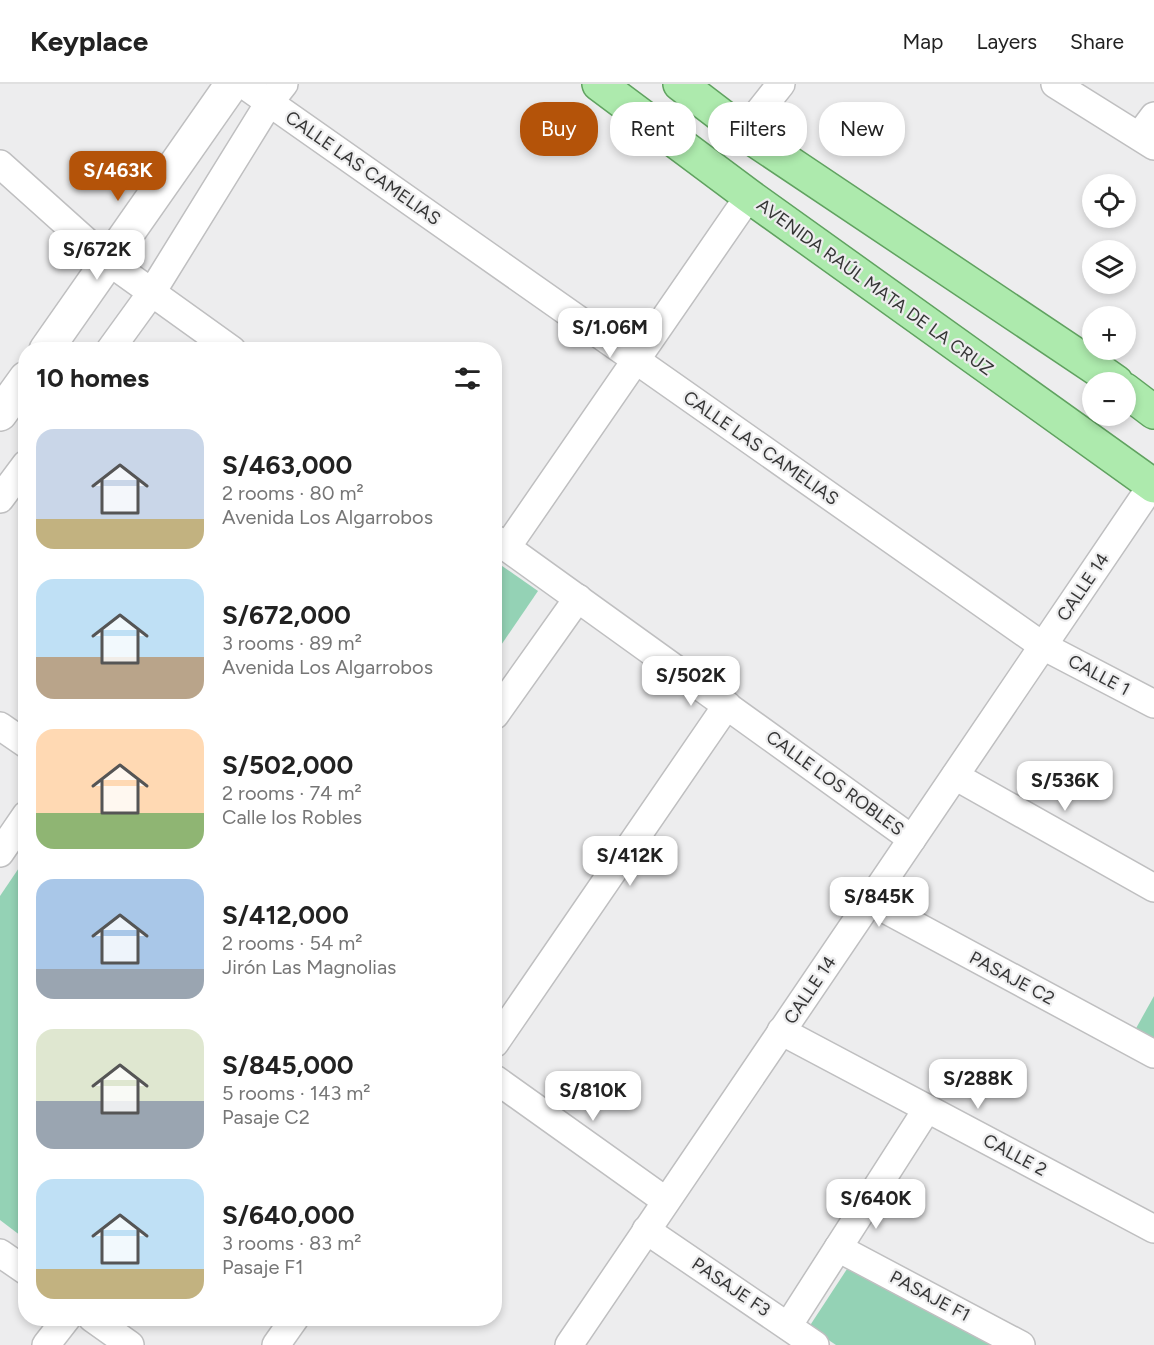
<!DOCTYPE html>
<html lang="en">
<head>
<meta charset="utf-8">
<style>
	body { margin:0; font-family:Figtree,sans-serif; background:#f6f6f6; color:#222; height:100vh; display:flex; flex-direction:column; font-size:22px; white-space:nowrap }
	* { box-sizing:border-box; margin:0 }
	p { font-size:20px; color:#767676 }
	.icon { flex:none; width:33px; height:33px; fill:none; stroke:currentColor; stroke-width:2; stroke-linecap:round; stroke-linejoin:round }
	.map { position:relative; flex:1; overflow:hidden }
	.side { position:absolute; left:18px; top:258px; width:484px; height:984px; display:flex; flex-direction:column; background:#fff; border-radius:24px; box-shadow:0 3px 9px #0003 }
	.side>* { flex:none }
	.top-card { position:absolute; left:520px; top:18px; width:543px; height:54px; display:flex; gap:12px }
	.tools { position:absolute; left:1082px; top:90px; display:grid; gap:12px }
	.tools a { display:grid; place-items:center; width:54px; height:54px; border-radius:50%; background:#fff; box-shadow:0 3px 9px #0003; font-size:30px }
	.price { position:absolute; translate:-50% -51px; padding:0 14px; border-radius:12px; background:#fff; color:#222; font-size:20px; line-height:39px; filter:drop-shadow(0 2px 3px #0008) }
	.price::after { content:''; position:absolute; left:50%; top:36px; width:18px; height:14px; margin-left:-9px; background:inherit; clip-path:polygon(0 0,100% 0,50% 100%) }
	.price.selected { background:#b45309; color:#fff }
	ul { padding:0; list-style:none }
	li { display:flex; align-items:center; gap:18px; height:150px; padding:0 18px }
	li span { display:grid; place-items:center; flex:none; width:168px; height:120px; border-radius:18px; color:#555 }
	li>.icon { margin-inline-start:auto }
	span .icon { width:72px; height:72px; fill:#fffc; stroke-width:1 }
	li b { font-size:26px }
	h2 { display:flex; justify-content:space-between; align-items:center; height:72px; padding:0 18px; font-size:26px }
	.chip { padding:0 21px; border-radius:24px; background:#fff; box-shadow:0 3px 9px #0003; font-size:21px; line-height:54px }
	.chip.selected { background:#b45309; color:#fff }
	header { display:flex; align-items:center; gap:36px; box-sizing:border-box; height:84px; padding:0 30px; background:#fff; border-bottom:2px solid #e0e0e0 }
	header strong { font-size:28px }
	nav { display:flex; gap:33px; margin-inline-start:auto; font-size:21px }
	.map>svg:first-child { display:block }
	.green { fill:#94d2b5 }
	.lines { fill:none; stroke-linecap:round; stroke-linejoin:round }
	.minor-casing { stroke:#bfbfc0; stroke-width:30 }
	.tertiary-casing { stroke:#bfbfc0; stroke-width:36 }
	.primary-casing { stroke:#60a260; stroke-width:36 }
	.minor { stroke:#fff; stroke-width:27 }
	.tertiary { stroke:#fff; stroke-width:33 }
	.primary { stroke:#adeaad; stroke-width:33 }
	.labels { text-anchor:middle; stroke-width:4.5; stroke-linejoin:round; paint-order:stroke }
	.street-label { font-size:18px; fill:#363636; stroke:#ededee }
</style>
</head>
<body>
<header>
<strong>Keyplace</strong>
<nav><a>Map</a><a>Layers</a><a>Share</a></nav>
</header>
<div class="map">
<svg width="1154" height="1261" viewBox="0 0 1154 1261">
	<rect width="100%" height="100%" fill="#ededee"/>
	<g class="green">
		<polygon points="495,477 538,507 495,570"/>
		<polygon points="25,775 25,1155 0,1136 0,812"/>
		<polygon points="1154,912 1154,958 1134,948"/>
		<polygon points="847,1185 991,1261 836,1261 809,1243"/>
	</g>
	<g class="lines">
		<g class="minor-casing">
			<g id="minor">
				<polyline points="243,0 1043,562 1154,620"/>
				<polyline points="1055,0 1154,62"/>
				<polyline points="743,48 781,0"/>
				<polyline points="1139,52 1154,32"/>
				<polyline points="0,80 108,177 232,266"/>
				<polyline points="110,266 152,208 269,19 284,0"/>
				<polyline points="0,415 26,380"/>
				<polyline points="495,455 912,755"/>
				<polyline points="507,463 749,112"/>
				<polyline points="495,631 578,514"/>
				<polyline points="0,642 26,660"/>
				<polyline points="955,692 1154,804"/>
				<polyline points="0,769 26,731"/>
				<polyline points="870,817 1154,970"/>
				<polyline points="781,947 1154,1145"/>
				<polyline points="495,959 727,621"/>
				<polyline points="495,995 666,1117"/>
				<polyline points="646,1146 815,1261"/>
				<polyline points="838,1164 1021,1261"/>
				<polyline points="0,1169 26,1187"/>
				<polyline points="92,1234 130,1261"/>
				<polyline points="788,1242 927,1025"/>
				<polyline points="46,1261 67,1234"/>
				<polyline points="276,1261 295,1234"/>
				<polyline points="569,1261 1152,401"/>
			</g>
		</g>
		<g class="tertiary-casing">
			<g id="tertiary">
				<polyline points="46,266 232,0"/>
				<polyline points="0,330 26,294"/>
			</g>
		</g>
		<g class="primary-casing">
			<g id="primary">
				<polyline points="599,0 749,112 1154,402"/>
				<polyline points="680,0 743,48 1103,289 1116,298"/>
				<polyline points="1125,306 1154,328"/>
			</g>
		</g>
		<use href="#minor" class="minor"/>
		<use href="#tertiary" class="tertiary"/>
		<use href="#primary" class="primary"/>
	</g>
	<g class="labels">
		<g class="street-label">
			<text transform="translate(363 84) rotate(35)" y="6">CALLE LAS CAMELIAS</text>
			<text transform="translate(875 203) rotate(36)" y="6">AVENIDA RAÚL MATA DE LA CRUZ</text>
			<text transform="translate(761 364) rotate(35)" y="6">CALLE LAS CAMELIAS</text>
			<text transform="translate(1083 503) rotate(-56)" y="6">CALLE 14</text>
			<text transform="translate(1099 591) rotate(28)" y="6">CALLE 1</text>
			<text transform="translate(835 699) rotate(36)" y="6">CALLE LOS ROBLES</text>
			<text transform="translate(1012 894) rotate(28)" y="6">PASAJE C2</text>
			<text transform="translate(810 906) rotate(-56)" y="6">CALLE 14</text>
			<text transform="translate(1015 1071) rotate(28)" y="6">CALLE 2</text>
			<text transform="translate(731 1203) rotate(34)" y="6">PASAJE F3</text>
			<text transform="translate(930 1212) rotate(28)" y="6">PASAJE F1</text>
		</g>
	</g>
</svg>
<div class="tools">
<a><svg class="icon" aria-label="locate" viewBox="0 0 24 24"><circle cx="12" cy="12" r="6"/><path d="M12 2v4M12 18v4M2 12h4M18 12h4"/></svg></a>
<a><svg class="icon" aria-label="layers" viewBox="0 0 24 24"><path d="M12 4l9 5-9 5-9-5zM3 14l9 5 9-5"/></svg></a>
<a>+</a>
<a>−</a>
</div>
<b class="price selected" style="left:118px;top:118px">S/463K</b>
<b class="price" style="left:97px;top:197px">S/672K</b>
<b class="price" style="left:610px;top:275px">S/1.06M</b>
<b class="price" style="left:691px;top:623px">S/502K</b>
<b class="price" style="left:1065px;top:728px">S/536K</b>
<b class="price" style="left:630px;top:803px">S/412K</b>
<b class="price" style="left:879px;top:844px">S/845K</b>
<b class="price" style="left:978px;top:1026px">S/288K</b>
<b class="price" style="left:593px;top:1038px">S/810K</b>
<b class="price" style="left:876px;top:1146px">S/640K</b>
<div class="top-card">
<a class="chip selected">Buy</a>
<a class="chip">Rent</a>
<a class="chip">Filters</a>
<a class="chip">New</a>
</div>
<section class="side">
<h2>10 homes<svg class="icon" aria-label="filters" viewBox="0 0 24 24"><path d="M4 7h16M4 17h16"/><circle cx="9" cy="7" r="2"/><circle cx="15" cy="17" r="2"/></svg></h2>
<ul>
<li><span style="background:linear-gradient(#c9d6e8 75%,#c2b280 0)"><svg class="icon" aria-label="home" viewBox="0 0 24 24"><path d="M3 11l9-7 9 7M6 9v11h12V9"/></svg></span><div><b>S/463,000</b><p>2 rooms · 80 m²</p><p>Avenida Los Algarrobos</p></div></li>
<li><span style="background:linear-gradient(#bfe0f5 65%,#b9a48a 0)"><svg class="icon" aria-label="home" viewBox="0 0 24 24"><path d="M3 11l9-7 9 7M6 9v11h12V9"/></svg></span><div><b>S/672,000</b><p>3 rooms · 89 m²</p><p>Avenida Los Algarrobos</p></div></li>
<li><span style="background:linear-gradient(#ffd9b3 70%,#8fb573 0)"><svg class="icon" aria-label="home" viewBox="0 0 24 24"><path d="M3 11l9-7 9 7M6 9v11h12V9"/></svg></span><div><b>S/502,000</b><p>2 rooms · 74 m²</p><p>Calle los Robles</p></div></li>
<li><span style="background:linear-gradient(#a9c7e8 75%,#9aa5b1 0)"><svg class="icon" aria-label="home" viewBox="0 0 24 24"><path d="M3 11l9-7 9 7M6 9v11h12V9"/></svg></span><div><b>S/412,000</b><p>2 rooms · 54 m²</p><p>Jirón Las Magnolias</p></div></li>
<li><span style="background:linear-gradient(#dfe7d0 60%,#9aa5b1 0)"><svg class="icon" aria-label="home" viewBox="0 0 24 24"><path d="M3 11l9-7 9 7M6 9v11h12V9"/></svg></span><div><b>S/845,000</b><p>5 rooms · 143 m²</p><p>Pasaje C2</p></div></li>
<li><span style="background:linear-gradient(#bfe0f5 75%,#c2b280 0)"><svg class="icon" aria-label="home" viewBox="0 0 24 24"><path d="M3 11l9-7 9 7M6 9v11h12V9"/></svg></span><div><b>S/640,000</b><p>3 rooms · 83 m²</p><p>Pasaje F1</p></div></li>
</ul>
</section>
</div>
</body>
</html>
